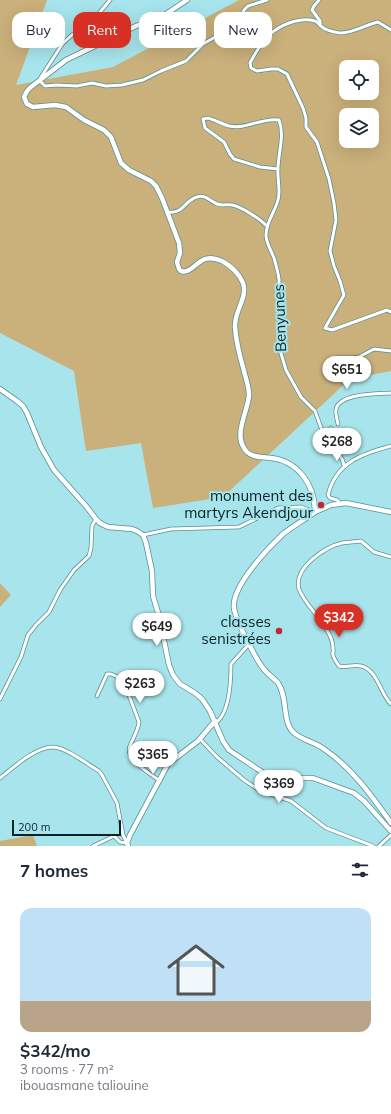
<!DOCTYPE html>
<html lang="en">
<head>
<meta charset="utf-8">
<style>
	body { margin:0; font-family:Mulish,sans-serif; background:#f2f2f3; color:#1f2937; height:100vh; display:flex; flex-direction:column; font-size:15px; white-space:nowrap }
	* { box-sizing:border-box; margin:0 }
	p { font-size:13px; color:#747a83 }
	.icon { flex:none; width:22px; height:22px; fill:none; stroke:currentColor; stroke-width:2; stroke-linecap:round; stroke-linejoin:round }
	.map { position:relative; height:846px; overflow:hidden }
	.panel { display:flex; flex-direction:column; background:#fff; flex:1 }
	.panel>* { flex:none }
	.top-card { position:absolute; left:12px; top:12px; width:367px; height:36px; display:flex; gap:8px }
	.buttons { position:absolute; left:339px; top:60px; display:grid; gap:8px }
	.buttons a { display:grid; place-items:center; width:40px; height:40px; border-radius:8px; background:#fff; box-shadow:0 4px 16px #0002; font-size:20px }
	.scale { position:absolute; left:12px; bottom:10px; width:109px; box-sizing:border-box; padding-left:4px; border:2px solid #0b2427; border-top:0; font-size:11px; line-height:14px; white-space:nowrap; color:#0b2427; -webkit-text-stroke:3px #a7e4eb; paint-order:stroke }
	.price { position:absolute; translate:-50% -34px; padding:0 9px; border-radius:14px; background:#fff; color:#222; font-size:13px; line-height:26px; filter:drop-shadow(0 1px 2px #0008) }
	.price::after { content:''; position:absolute; left:50%; top:24px; width:12px; height:9px; margin-left:-6px; background:inherit; clip-path:polygon(0 0,100% 0,50% 100%) }
	.price.current { background:#d93025; color:#fff }
	ul { padding:0; list-style:none }
	li { display:grid; align-content:center; gap:8px; height:212px; padding:0 20px }
	li span { display:grid; place-items:center; height:124px; border-radius:12px; color:#555 }
	li>.icon { margin-inline-start:auto }
	span .icon { width:72px; height:72px; fill:#fffc; stroke-width:1 }
	li b { font-size:17px }
	h2 { display:flex; justify-content:space-between; align-items:center; height:48px; padding:0 20px; font-size:17px }
	.tag { padding:0 14px; border-radius:12px; background:#fff; box-shadow:0 4px 16px #0002; font-size:14px; line-height:36px }
	.tag.current { background:#d93025; color:#fff }
	.map>svg:first-child { display:block }
	.green { fill:#cab07b; fill-rule:evenodd }
	.lines { fill:none; stroke-linecap:round; stroke-linejoin:round }
	.street-casing { stroke:#559096; stroke-width:4.5 }
	.secondary-casing { stroke:#559096; stroke-width:6 }
	.street { stroke:#fff; stroke-width:3 }
	.secondary { stroke:#fff; stroke-width:4.5 }
	.poi-dot { fill:#ba2a30; stroke:#a7e4eb; stroke-width:1.5 }
	.labels { text-anchor:middle; stroke-width:4; stroke-linejoin:round; paint-order:stroke }
	.street-label { font-size:15px; fill:#0b2427; stroke:#a7e4eb }
	.poi-label { font-size:15px; fill:#0b2427; stroke:#a7e4eb; text-anchor:end }
</style>
</head>
<body>
<div class="map">
<svg width="391" height="846" viewBox="0 0 391 846">
	<rect width="100%" height="100%" fill="#a7e4eb"/>
	<g class="green">
		<path d="M0,0H47L16,85L113,67L239,0H391V371L350,379L223,497L153,508L141,443L86,451L74,371L0,333ZM346,67H372V93H346ZM346,115H372V141H346Z"/>
		<polygon points="0,583 11,595 0,607"/>
		<polygon points="33,835 37,846 0,846 0,841"/>
	</g>
	<g class="lines">
		<g class="street-casing">
			<g id="street">
				<polyline points="110,0 91,23 72,35 63,43 41,77 40,81 45,86 56,85 77,86 92,83 106,86 122,85 143,80 161,71 186,61 203,44 236,25 241,20 244,10 248,6 267,0"/>
				<polyline points="319,0 314,6 312,10 320,21 320,25"/>
				<path d="M391,30L378,22C365,25 353,33 340,33C334,32 327,31 322,27C320,25 318,22 315,21C302,17 285,23 274,31C265,37 255,53 250,63L251,68L257,71L271,69H278L287,74L303,108L306,118V127L317,142L329,179L334,203L336,220L330,251L334,266L340,281L344,295L325,328L332,330L387,310L391,312"/>
				<path d="M278,169L260,167L234,159L230,154L224,142L205,128L203,119L208,118C215,120 222,124 229,126C245,130 263,117 279,120C285,135 278,154 278,169C277,179 281,190 278,200C275,212 266,222 266,235C266,243 271,250 274,258C276,265 278,272 279,279L280,350L286,370L301,397L315,411L324,436L342,459L344,465"/>
				<path d="M167,212C185,214 183,201 197,197C205,194 210,201 217,204C222,206 227,204 232,205C242,207 260,219 267,226"/>
				<polyline points="336,358 353,358 359,357 374,349 391,351"/>
				<path d="M338,424C337,419 335,413 336,409C340,393 378,394 391,393"/>
				<polyline points="324,436 331,428"/>
				<path d="M340,503L337,500L330,498L328,495C336,462 362,454 391,446"/>
				<polyline points="143,535 171,529 239,527 278,508 301,507 315,512"/>
				<path d="M391,557L374,552L361,541C354,542 348,542 342,543C325,547 293,568 299,589C305,605 320,616 328,632C331,637 333,643 333,649C334,653 332,652 333,655C334,659 337,663 339,666C347,668 353,664 361,666C378,670 380,694 391,704"/>
				<path d="M97,696L107,674H111L120,678L124,682L139,722C138,731 133,738 130,746C124,759 151,774 160,781"/>
				<polyline points="0,699 21,657 28,635 36,625 49,612 60,590 74,570 89,556 91,548 92,526 96,519"/>
				<path d="M215,721H218C230,709 231,680 231,664L250,643"/>
				<polyline points="200,739 217,757 244,780 259,790 291,801 326,828 373,846"/>
				<path d="M0,778C13,768 35,747 53,747C67,748 87,764 99,771L102,775L117,803L123,835L127,843"/>
				<polyline points="93,846 114,836 120,842 127,843"/>
				<polyline points="379,846 391,835"/>
			</g>
		</g>
		<g class="secondary-casing">
			<g id="secondary">
				<path d="M187,0L163,16L136,26L66,60L31,87L27,91L24,97L27,104L33,107L55,105L66,107L84,120L104,130L111,137L121,163L129,170L151,181L156,186L162,198L179,243L180,253L177,262L179,269L181,271C195,275 198,250 222,261C231,266 239,273 243,283C248,298 234,311 235,327C236,342 240,357 244,371C246,379 249,387 249,395C248,411 234,433 244,448C249,458 262,457 271,458C298,461 315,485 315,512C304,520 293,526 283,534C268,548 231,587 234,608C235,619 256,659 263,668C267,674 274,678 278,683C288,697 282,721 293,732C301,740 315,742 324,749C352,768 372,796 391,823"/>
				<polyline points="0,389 17,401 23,406 27,413 41,447 54,470 86,506 96,519 100,523 108,527 132,529 137,531 143,535 146,543 152,571 153,596 159,616 169,665 173,675 180,684 195,693 202,699 210,711 223,741 229,750 274,780 283,782 300,778 313,778 354,793 364,801 391,831"/>
				<polyline points="315,512 331,505 346,503 391,512"/>
				<polyline points="128,846 127,843 130,835 168,764 198,741 215,721"/>
			</g>
		</g>
		<use href="#street" class="street"/>
		<use href="#secondary" class="secondary"/>
	</g>
	<g class="poi-dot">
		<circle cx="321" cy="505" r="4"/>
		<circle cx="279" cy="631" r="4"/>
	</g>
	<g class="labels">
		<g class="street-label">
			<text transform="translate(280 318) rotate(-92)" y="5">Benyunes</text>
		</g>
		<g class="poi-label">
			<text x="313" y="501">monument des<tspan x="313" dy="17">martyrs Akendjour</tspan></text>
			<text x="271" y="627">classes<tspan x="271" dy="17">senistrées</tspan></text>
		</g>
	</g>
</svg>
<div class="buttons">
<a><svg class="icon" aria-label="locate" viewBox="0 0 24 24"><circle cx="12" cy="12" r="6"/><path d="M12 2v4M12 18v4M2 12h4M18 12h4"/></svg></a>
<a><svg class="icon" aria-label="layers" viewBox="0 0 24 24"><path d="M12 4l9 5-9 5-9-5zM3 14l9 5 9-5"/></svg></a>
</div>
<div class="scale">200 m</div>
<b class="price" style="left:347px;top:390px">$651</b>
<b class="price" style="left:337px;top:462px">$268</b>
<b class="price current" style="left:339px;top:638px">$342</b>
<b class="price" style="left:157px;top:647px">$649</b>
<b class="price" style="left:140px;top:704px">$263</b>
<b class="price" style="left:153px;top:775px">$365</b>
<b class="price" style="left:279px;top:804px">$369</b>
<div class="top-card">
<a class="tag">Buy</a>
<a class="tag current">Rent</a>
<a class="tag">Filters</a>
<a class="tag">New</a>
</div>
</div>
<section class="panel">
<h2>7 homes<svg class="icon" aria-label="filters" viewBox="0 0 24 24"><path d="M4 7h16M4 17h16"/><circle cx="9" cy="7" r="2"/><circle cx="15" cy="17" r="2"/></svg></h2>
<ul>
<li><span style="background:linear-gradient(#bfe0f5 75%,#b9a48a 0)"><svg class="icon" aria-label="home" viewBox="0 0 24 24"><path d="M3 11l9-7 9 7M6 9v11h12V9"/></svg></span><div><b>$342/mo</b><p>3 rooms · 77 m²</p><p>ibouasmane taliouine</p></div></li>
</ul>
</section>
</body>
</html>
